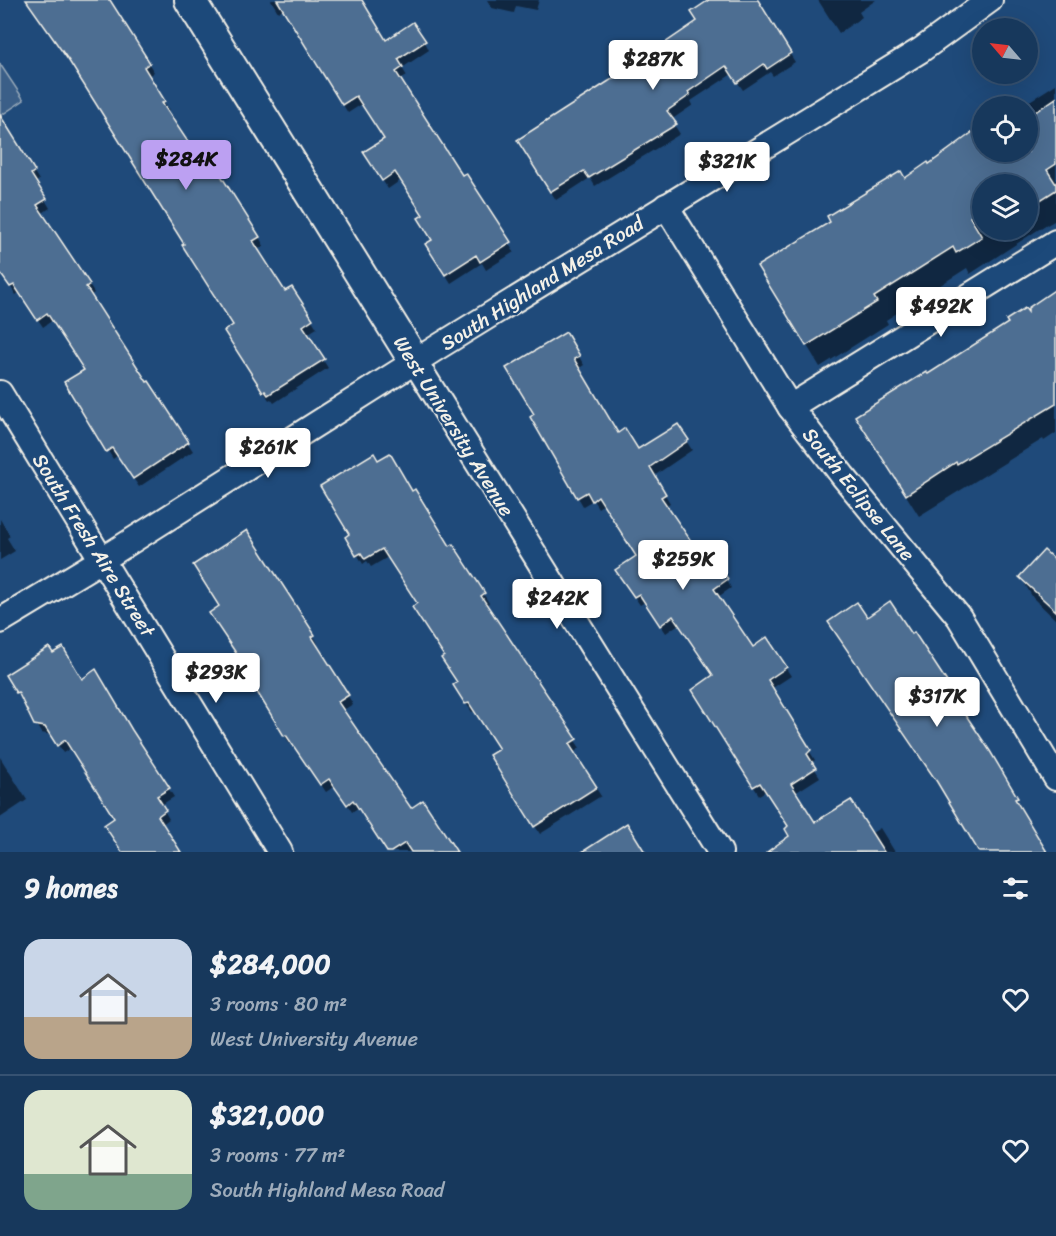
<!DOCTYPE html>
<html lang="en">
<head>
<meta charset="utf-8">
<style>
	body { margin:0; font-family:Sriracha,sans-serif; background:#203f62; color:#f1f3f6; height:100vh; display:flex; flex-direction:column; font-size:22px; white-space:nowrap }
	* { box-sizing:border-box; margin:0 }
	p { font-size:20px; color:#9eacbb }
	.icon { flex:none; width:33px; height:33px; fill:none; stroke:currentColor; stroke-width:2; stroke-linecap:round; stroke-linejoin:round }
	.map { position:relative; height:852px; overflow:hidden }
	.sheet { display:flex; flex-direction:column; background:#17385c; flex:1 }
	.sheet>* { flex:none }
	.needle { width:39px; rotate:298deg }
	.controls { position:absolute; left:972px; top:18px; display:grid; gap:12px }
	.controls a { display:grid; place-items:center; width:66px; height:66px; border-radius:50%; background:#17385c; box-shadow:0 6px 24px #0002,0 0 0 2px #365272; font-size:30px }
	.price { position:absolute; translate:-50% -51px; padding:0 14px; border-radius:6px; background:#fff; color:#222; font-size:20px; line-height:39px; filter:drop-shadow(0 2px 3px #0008) }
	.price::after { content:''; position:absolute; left:50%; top:36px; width:18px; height:14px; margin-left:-9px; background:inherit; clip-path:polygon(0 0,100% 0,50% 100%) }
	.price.current { background:#bca0f2; color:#111 }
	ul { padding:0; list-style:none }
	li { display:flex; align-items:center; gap:18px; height:150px; padding:0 24px }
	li+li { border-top:2px solid #365272 }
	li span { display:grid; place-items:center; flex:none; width:168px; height:120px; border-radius:18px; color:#555 }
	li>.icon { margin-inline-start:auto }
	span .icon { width:72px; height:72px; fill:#fffc; stroke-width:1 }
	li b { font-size:26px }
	h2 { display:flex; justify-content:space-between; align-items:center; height:72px; padding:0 24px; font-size:26px }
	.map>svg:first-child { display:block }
	.green { fill:#3a5f88; stroke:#97a8b8; stroke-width:1.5 }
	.shadow { fill:#0007; fill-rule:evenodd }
	.building { fill:#4d6e92; stroke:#f4f1e8; stroke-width:1.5 }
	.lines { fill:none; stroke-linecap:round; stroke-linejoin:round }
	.minor-casing { stroke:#f4f1e8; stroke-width:28 }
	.tertiary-casing { stroke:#f4f1e8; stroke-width:34 }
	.minor { stroke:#1f4a7a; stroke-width:24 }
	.tertiary { stroke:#1f4a7a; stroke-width:30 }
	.labels { text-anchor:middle; stroke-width:4.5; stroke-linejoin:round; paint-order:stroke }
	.street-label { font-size:20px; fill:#f4f1e8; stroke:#1f4a7a }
</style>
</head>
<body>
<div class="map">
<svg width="1056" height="852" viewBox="0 0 1056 852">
	<rect width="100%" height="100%" fill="#1f4a7a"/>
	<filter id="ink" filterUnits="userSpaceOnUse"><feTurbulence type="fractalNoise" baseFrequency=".0167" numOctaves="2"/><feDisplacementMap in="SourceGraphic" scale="12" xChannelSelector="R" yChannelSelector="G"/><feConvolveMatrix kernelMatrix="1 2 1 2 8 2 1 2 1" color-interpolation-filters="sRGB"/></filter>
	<g filter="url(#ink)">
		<polygon class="green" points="0,64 24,100 0,116"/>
		<g class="shadow">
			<polygon points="26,0 108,0 154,72 148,76 169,110 166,111 200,162 259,237 264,246 257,250 285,293 312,320 317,328 307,334 328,368 274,403 271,399 269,400 231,340 235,325 76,70"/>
			<polygon points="271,0 361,0 386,42 425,42 429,50 402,68 407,76 400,80 461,178 465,175 514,252 486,270 482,263 451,283 432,253 434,240 425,216 401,180 388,189 370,161 385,140 362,104 348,113 283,9 278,12"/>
			<polygon points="487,0 539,0 536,10 516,6 514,13 492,8"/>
			<polygon points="712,0 756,0 795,62 773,76 770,72 743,90 732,74 691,101 693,105 671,120 680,134 595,186 590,178 556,200 524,149 699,22"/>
			<polygon points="818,0 876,0 859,12 862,17 839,33"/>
			<path d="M1056,84V220L1047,225V224L970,274L967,268L886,320L888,324L820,367L772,288L905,180L929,166L982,131V152H1028V106H1022ZM982,184H1028V230H982Z"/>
			<polygon points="11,136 39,180 35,183 50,208 41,214 89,285 94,293 90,296 146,384 149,383 193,451 139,487 118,455 113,459 66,383 85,370 53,320 43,327 20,292 16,295 0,271 0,143"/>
			<polygon points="1056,291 1056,433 1044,441 1043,439 919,516 870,438 927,376 1010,323 1008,321"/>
			<polygon points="565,334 584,365 578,369 618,435 638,451 677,426 692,450 654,476 670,503 665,506 704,562 727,580 731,588 718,597 753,649 767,639 791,676 771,689 815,760 811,763 820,777 795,793 815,825 870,834 880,828 895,852 795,852 790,827 766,791 759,795 698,699 714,676 679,624 666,633 645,602 640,605 622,579 637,556 604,504 598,508 593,500 583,506 532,417 535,415"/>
			<polygon points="378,462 412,493 450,548 453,546 489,603 485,605 580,748 573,753 601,796 540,834 496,764 501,750 475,711 472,712 460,694 458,683 419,604 388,557 371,567 367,561 363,564 347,537 351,535"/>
			<polygon points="0,519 10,536 7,538 15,551 0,560"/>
			<polygon points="1056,563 1056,620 1033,598 1021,577"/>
			<polygon points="866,619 911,636 914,634 989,751 1046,852 980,852 951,804 843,644 830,622"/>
			<polygon points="314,636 318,644 316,646 353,704 342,711 410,810 455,852 388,852 359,807 352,812 335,786 326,792 292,742 290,744 246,673"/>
			<polygon points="7,675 82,681 131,731 174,797 161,805 169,819 161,825 179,852 123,852 115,819 71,748 63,753 52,735 41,733"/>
			<polygon points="0,757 27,800 0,818"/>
		</g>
		<g class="building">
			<polygon points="26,0 110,0 150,63 144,67 165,101 162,103 200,160 208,155 260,237 253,241 285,291 292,287 313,319 303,326 325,359 268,395 265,391 263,392 224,331 233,325 182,245 184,244 69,61"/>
			<polygon points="277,0 362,0 386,40 413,22 426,41 398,59 403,67 396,72 462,175 466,173 511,242 480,262 476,255 445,275 425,244 432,240 418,218 423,215 395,172 382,181 363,152 384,139 356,96 342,105"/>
			<polygon points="709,0 758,0 791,53 767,69 764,64 737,83 726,66 688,92 690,95 667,111 677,124 589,178 584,171 550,192 517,140 609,81 697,21 691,12"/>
			<polygon points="1056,98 1056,164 1047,170 1056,184 1056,190 1028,208 1028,184 982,184 982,209 970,217 982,237 956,253 953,247 874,297 877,302 806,346 757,266 830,222 827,216 901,171 905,178 928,162 929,164 977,129 982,138 982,152 1028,152 1028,117"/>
			<polygon points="0,115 35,171 31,174 47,199 37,205 90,284 86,287 147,382 149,381 189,442 133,479 112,448 106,452 64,382 84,370 47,313 37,320 14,285 10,287 0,273"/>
			<polygon points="1056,289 1056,404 957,464 956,462 906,495 855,416 926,372 928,374 1008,323 1006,320 1025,308 1028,312 1028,308"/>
			<polygon points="566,332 580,356 574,359 618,433 625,428 638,449 678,424 689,440 650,467 666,494 661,497 704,560 711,555 728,579 714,589 753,647 767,637 787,667 768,680 811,750 807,754 816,768 791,784 815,822 851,800 884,852 767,852 789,836 785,829 788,826 760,783 753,787 692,690 713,675 673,616 660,626 639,594 634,597 615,570 636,556 598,496 592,501 587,492 577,498 530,417 534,414 506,368"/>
			<polygon points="374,453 378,460 390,453 412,491 415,489 450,546 453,544 485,593 481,596 577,739 569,744 597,787 534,827 489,755 499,749 469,703 465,704 453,685 457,682 441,658 444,656 412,607 417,603 382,549 365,559 361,553 356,556 345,537 349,534 320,486"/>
			<polygon points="247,530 315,635 312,637 349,695 338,702 411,808 423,800 457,852 411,852 405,843 391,852 387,852 353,800 347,805 329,779 320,785 286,735 284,736 240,664 242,662 209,613 219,606 193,565"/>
			<polygon points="1044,550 1056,561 1056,611 1019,577"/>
			<polygon points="890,601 912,634 914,632 947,682 945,684 990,751 1018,798 1015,799 1047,852 979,852 937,782 828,622 857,602 867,617"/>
			<polygon points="49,647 53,653 63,647 82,679 96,669 132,730 170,788 157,796 166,810 158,816 181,852 122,852 104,825 114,818 65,740 57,746 45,727 34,725 18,692 16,693 5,675"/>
			<polygon points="627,823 645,852 582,852"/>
		</g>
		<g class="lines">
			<g class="minor-casing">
				<g id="minor">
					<polyline points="666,206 790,407 843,476 959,617 1056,778"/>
					<polyline points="415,362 720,852"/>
					<polyline points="0,393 280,852"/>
					<polyline points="790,407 1056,242"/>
					<polyline points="0,621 103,559 438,347 921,50 990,0"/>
				</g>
			</g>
			<g class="tertiary-casing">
				<polyline id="tertiary" points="190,0 415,362"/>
			</g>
			<use href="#minor" class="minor"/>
			<use href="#tertiary" class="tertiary"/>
		</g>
	</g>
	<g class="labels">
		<g class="street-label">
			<text transform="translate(542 283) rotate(-32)" y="7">South Highland Mesa Road</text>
			<text transform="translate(454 426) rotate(58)" y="7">West University Avenue</text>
			<text transform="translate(859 494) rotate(51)" y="7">South Eclipse Lane</text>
			<text transform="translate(94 545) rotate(58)" y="7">South Fresh Aire Street</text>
		</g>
	</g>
</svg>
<div class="controls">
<a><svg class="needle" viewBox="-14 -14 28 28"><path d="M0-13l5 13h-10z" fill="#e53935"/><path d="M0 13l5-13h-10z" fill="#9eacbb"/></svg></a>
<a><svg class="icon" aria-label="locate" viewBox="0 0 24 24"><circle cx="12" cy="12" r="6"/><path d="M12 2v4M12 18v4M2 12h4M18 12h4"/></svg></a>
<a><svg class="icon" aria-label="layers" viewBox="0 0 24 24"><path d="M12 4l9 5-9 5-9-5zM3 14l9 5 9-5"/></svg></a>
</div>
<b class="price" style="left:653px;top:91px">$287K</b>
<b class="price current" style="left:186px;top:191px">$284K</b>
<b class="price" style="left:727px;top:193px">$321K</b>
<b class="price" style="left:941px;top:338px">$492K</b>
<b class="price" style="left:268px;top:479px">$261K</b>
<b class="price" style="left:683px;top:591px">$259K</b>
<b class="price" style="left:557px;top:630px">$242K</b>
<b class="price" style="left:216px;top:704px">$293K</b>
<b class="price" style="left:937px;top:728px">$317K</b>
</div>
<section class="sheet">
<h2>9 homes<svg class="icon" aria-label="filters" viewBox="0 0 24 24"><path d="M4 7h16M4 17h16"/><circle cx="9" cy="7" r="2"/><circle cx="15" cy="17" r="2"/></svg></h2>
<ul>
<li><span style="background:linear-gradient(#c9d6e8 65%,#b9a48a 0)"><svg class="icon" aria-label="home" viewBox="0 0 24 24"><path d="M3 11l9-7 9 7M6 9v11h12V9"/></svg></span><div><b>$284,000</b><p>3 rooms · 80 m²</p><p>West University Avenue</p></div><svg class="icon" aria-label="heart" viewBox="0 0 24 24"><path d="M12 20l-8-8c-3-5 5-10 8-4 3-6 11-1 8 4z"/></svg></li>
<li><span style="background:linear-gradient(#dfe7d0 70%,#7fa58c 0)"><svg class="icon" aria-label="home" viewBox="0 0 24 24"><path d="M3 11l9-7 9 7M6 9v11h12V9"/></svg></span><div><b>$321,000</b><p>3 rooms · 77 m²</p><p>South Highland Mesa Road</p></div><svg class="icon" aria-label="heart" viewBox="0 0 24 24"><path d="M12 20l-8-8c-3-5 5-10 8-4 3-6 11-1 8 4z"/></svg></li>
</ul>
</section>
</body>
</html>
